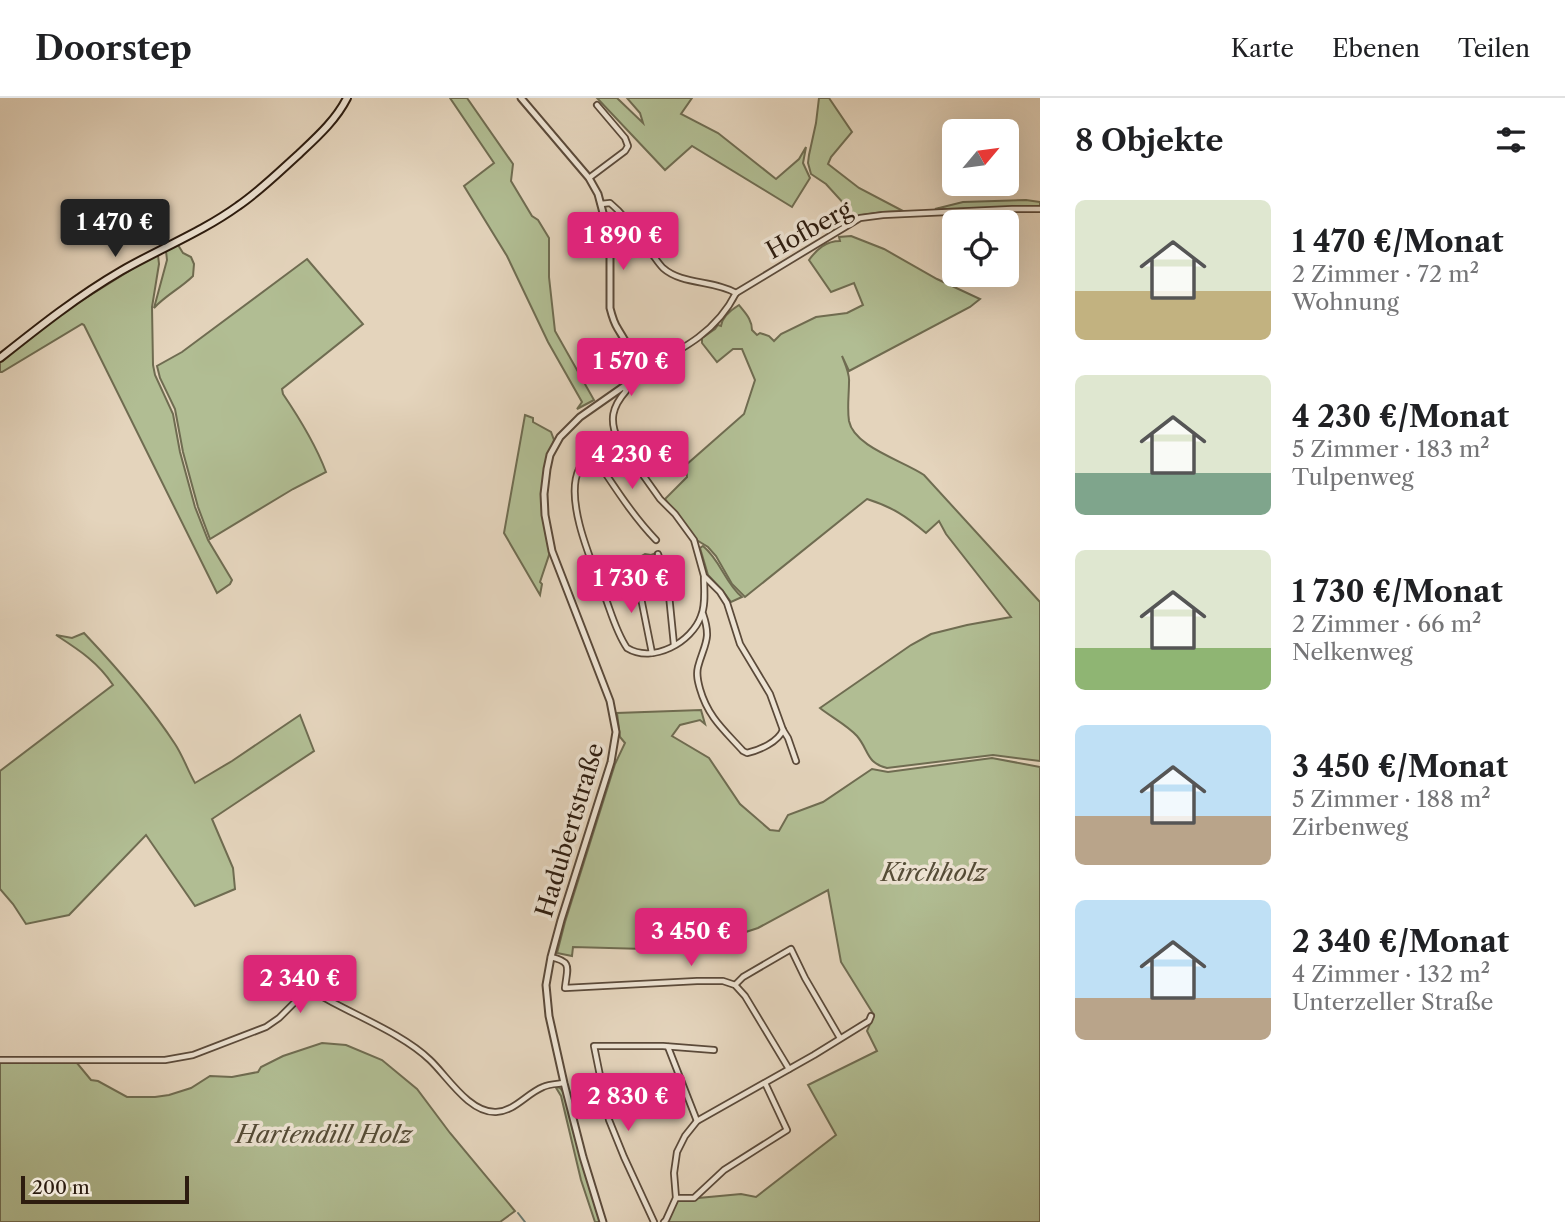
<!DOCTYPE html>
<html lang="de">
<head>
<meta charset="utf-8">
<style>
	body { margin:0; font-family:"Libre Caslon Text",serif; background:#f2f2f2; color:#202124; height:100vh; display:flex; flex-direction:column; font-size:26px; white-space:nowrap }
	* { box-sizing:border-box; margin:0 }
	p { font-size:23px; color:#757577 }
	.icon { flex:none; width:38px; height:38px; fill:none; stroke:currentColor; stroke-width:2; stroke-linecap:round; stroke-linejoin:round }
	.map { position:relative; flex:1; overflow:hidden }
	.side { display:flex; flex-direction:column; background:#fff; width:525px }
	.side>* { flex:none }
	.needle { width:46px; rotate:61deg }
	.buttons { position:absolute; left:942px; top:21px; display:grid; gap:14px }
	.buttons a { display:grid; place-items:center; width:77px; height:77px; border-radius:10px; background:#fff; box-shadow:0 7px 28px #0002; font-size:35px }
	.scale { position:absolute; left:21px; bottom:18px; width:168px; box-sizing:border-box; padding-left:7px; border:4px solid #2d1c0f; border-top:0; font-size:19px; line-height:24px; white-space:nowrap; color:#2d1c0f; -webkit-text-stroke:5px #ede3d3; paint-order:stroke }
	.price { position:absolute; translate:-50% -60px; padding:0 16px; border-radius:7px; background:#db2777; color:#fff; font-size:23px; line-height:46px; filter:drop-shadow(0 2px 4px #0008) }
	.price::after { content:''; position:absolute; left:50%; top:42px; width:21px; height:16px; margin-left:-10px; background:inherit; clip-path:polygon(0 0,100% 0,50% 100%) }
	.price.on { background:#222; color:#fff }
	ul { padding:0; list-style:none }
	li { display:flex; align-items:center; gap:21px; height:175px; padding:0 35px }
	li span { display:grid; place-items:center; flex:none; width:196px; height:140px; border-radius:10px; color:#555 }
	li>.icon { margin-inline-start:auto }
	span .icon { width:84px; height:84px; fill:#fffc; stroke-width:1 }
	li b { font-size:30px }
	h2 { display:flex; justify-content:space-between; align-items:center; height:84px; padding:0 35px; font-size:30px }
	header { display:flex; align-items:center; gap:42px; box-sizing:border-box; height:98px; padding:0 35px; background:#fff; border-bottom:2px solid #e0e0e0 }
	header strong { font-size:33px }
	nav { display:flex; gap:38px; margin-inline-start:auto; font-size:24px }
	main { display:flex; flex:1; min-height:0 }
	.map>svg:first-child { display:block }
	.green { fill:#b1bd93; stroke:#6f6c51; stroke-width:2 }
	.lines { fill:none; stroke-linecap:round; stroke-linejoin:round }
	.stream { stroke:#6b7a70; stroke-width:2 }
	.minor-casing { stroke:#5b4a3a; stroke-width:8 }
	.tertiary-casing { stroke:#5b4a3a; stroke-width:9 }
	.secondary-casing { stroke:#2d1c0f; stroke-width:10 }
	.minor { stroke:#ede3d3; stroke-width:4.5 }
	.tertiary { stroke:#ede3d3; stroke-width:5 }
	.secondary { stroke:#ede3d3; stroke-width:6 }
	.labels { text-anchor:middle; stroke-width:7; stroke-linejoin:round; paint-order:stroke }
	.street-label { font-size:24px; fill:#2d1c0f; stroke:#ede3d3 }
	.park-label { font-size:24px; font-style:italic; fill:#554c37; stroke:#ede3d3 }
</style>
</head>
<body>
<header>
<strong>Doorstep</strong>
<nav><a>Karte</a><a>Ebenen</a><a>Teilen</a></nav>
</header>
<main>
<div class="map">
<svg width="1040" height="1124" viewBox="0 0 1040 1124">
	<rect width="100%" height="100%" fill="#e4d4bc"/>
	<filter id="stains"><feTurbulence type="fractalNoise" baseFrequency=".00286" numOctaves="4"/><feColorMatrix values="0 0 0 0 .2 0 0 0 0 .09 0 0 0 0 .02 0 0 0 .5 -.17"/></filter>
	<radialGradient id="worn" r=".72"><stop offset=".6" stop-color="#630" stop-opacity="0"/><stop offset="1" stop-color="#630" stop-opacity=".3"/></radialGradient>
	<g class="green">
		<polygon points="450,0 467,0 513,66 511,83 532,118 538,122 549,140 549,179 555,233 594,302 577,311 582,304 548,244 507,158 464,88 494,65"/>
		<polygon points="597,0 617,0 643,25 640,15 627,0 692,0 681,16 718,35 776,81 799,61 806,49 803,65 810,80 792,109 692,48 665,72"/>
		<polygon points="819,0 829,0 852,34 831,59 828,66 859,90 903,113 883,114 855,118 826,86 811,76 808,65 809,57 816,25"/>
		<polygon points="1026,102 1040,104 1040,107 1036,110 935,111 963,104"/>
		<path d="M851,138L884,151L937,181L980,201L970,209L849,273L842,258C845,266 850,276 849,284C849,297 847,310 849,323C854,349 904,363 924,377L1040,504V663L993,657L887,670C866,665 869,652 857,638C847,627 831,619 820,610L911,547L931,536L967,527L1011,519L946,436L939,423L926,435C906,418 892,409 867,401L745,499L732,486L716,458L708,449L695,441L665,401L687,379L686,367L744,316L755,282L742,251H733L717,264L702,245V240L715,231L718,227L721,228C722,219 731,212 739,207C745,215 752,221 752,232L757,237L760,235L769,238L774,243L781,236L816,219L847,215L863,207L854,185L831,194L809,162C817,151 826,143 840,143L839,139Z"/>
		<path d="M178,147L183,155L191,159L194,166L193,178C181,190 166,197 154,210L167,162L166,153Z"/>
		<polygon points="158,157 159,166 152,209 153,267 155,277 173,316 180,354 195,409 208,442 232,482 230,486 217,495 84,227 82,226 2,274 0,274 0,263 73,208 153,158"/>
		<path d="M307,161L363,226L282,291L283,296C300,321 315,345 326,374L293,391L210,441L198,409L183,354L175,311L160,280L157,268L182,254Z"/>
		<polygon points="525,317 533,320 533,324 551,334 554,342 545,371 550,454 540,484 542,486 540,497 504,435"/>
		<path d="M703,448C721,463 725,485 742,499L731,504L722,492L708,477L700,450Z"/>
		<polygon points="656,455 661,466 656,468 652,477 638,479 637,470 642,465 638,460 645,456 651,457"/>
		<path d="M84,535C117,570 149,606 175,646C183,658 188,673 195,685L232,663L300,617L314,653L212,721L233,770L235,791L195,808L146,737L69,817L26,826L13,806L0,791V673L113,587C98,564 79,552 56,537L72,540Z"/>
		<polygon points="701,612 705,626 700,622 680,627 672,638 709,660 740,706 770,732 779,733 788,717 823,704 872,671 888,674 992,660 1040,669 1040,1124 667,1124 677,1102 741,1096 756,1099 836,1037 808,987 877,953 867,933 874,917 841,864 828,792 758,830 700,849 682,852 573,849 572,858 557,855 565,824 615,666 625,645 620,639 617,615"/>
		<polygon points="322,945 346,947 382,962 417,991 450,1035 515,1113 500,1124 0,1124 0,965 77,965 91,982 98,983 127,999 155,999 169,997 191,990 210,978 232,979 258,974 261,969 283,958"/>
		<polygon points="555,988 560,990 564,995 573,1033 600,1124 595,1124 581,1082 561,998"/>
	</g>
	<g class="lines">
		<polyline class="stream" points="518,1115 525,1124"/>
		<g class="minor-casing">
			<g id="minor">
				<polyline points="589,80 625,53 628,48 625,40 597,7"/>
				<path d="M601,106L610,105C626,118 637,136 649,152C654,158 658,165 663,170C682,187 714,182 736,195"/>
				<polyline points="736,195 860,120 883,117 1012,111 1040,111"/>
				<path d="M633,277C674,255 714,239 736,195"/>
				<path d="M624,289L626,293C612,309 609,322 618,342L660,401L675,416L694,442L704,478L720,494L727,505L740,546L770,596L783,632L788,640L796,663"/>
				<path d="M618,342C605,349 586,357 579,371C564,402 592,465 604,496C611,514 616,534 627,550C653,566 692,544 701,518C706,507 704,491 704,479"/>
				<path d="M593,357C613,386 631,416 656,442"/>
				<polyline points="658,456 668,487 674,547"/>
				<polyline points="636,475 652,555"/>
				<path d="M703,516C712,542 704,546 698,569C696,577 698,584 700,591C708,619 724,632 743,653L747,655C760,652 778,644 783,632"/>
				<path d="M551,859C573,864 567,870 565,890L697,883H723L735,887L745,898L789,971"/>
				<polyline points="735,887 743,879 791,851 805,880 840,940"/>
				<polyline points="668,949 697,1023"/>
				<path d="M0,962H165L193,957L266,929L279,920L299,900L304,898L313,896L323,899C356,918 403,936 430,962C447,978 469,1015 496,1014C515,1013 526,996 543,989C549,986 557,986 564,985"/>
				<polyline points="676,1100 694,1100 724,1072 787,1032 765,985"/>
				<polyline points="654,1124 624,1059 609,1022 594,948 663,948 714,952"/>
				<polyline points="664,1124 666,1122 676,1100 674,1075 677,1054 685,1038 697,1023 814,957 869,923 871,918"/>
			</g>
		</g>
		<g class="tertiary-casing">
			<path id="tertiary" d="M521,0L589,80L598,96L610,141V210C612,218 614,225 618,231C628,248 642,265 630,284L580,319L560,339L550,357L547,371L544,396L545,417L552,453L610,603L616,634L611,664L561,822L551,859L546,887L549,918L564,985L583,1059L603,1124"/>
		</g>
		<g class="secondary-casing">
			<path id="secondary" d="M0,260C39,229 78,198 121,173C159,151 202,134 238,108C260,93 279,74 299,56C317,39 336,22 347,0"/>
		</g>
		<use href="#minor" class="minor"/>
		<use href="#tertiary" class="tertiary"/>
		<use href="#secondary" class="secondary"/>
	</g>
	<g class="labels">
		<g class="street-label">
			<text transform="translate(809 132) rotate(-29)" y="8">Hofberg</text>
			<text transform="translate(570 732) rotate(-73)" y="8">Hadubertstraße</text>
		</g>
		<g class="park-label">
			<text x="934" y="783">Kirchholz</text>
			<text x="324" y="1045">Hartendill Holz</text>
		</g>
	</g>
	<rect width="100%" height="100%" filter="url(#stains)"/>
	<rect width="100%" height="100%" fill="url(#worn)"/>
</svg>
<div class="buttons">
<a><svg class="needle" viewBox="-14 -14 28 28"><path d="M0-13l5 13h-10z" fill="#e53935"/><path d="M0 13l5-13h-10z" fill="#757577"/></svg></a>
<a><svg class="icon" aria-label="locate" viewBox="0 0 24 24"><circle cx="12" cy="12" r="6"/><path d="M12 2v4M12 18v4M2 12h4M18 12h4"/></svg></a>
</div>
<div class="scale">200 m</div>
<b class="price on" style="left:115px;top:161px">1 470 €</b>
<b class="price" style="left:623px;top:174px">1 890 €</b>
<b class="price" style="left:631px;top:300px">1 570 €</b>
<b class="price" style="left:632px;top:393px">4 230 €</b>
<b class="price" style="left:631px;top:517px">1 730 €</b>
<b class="price" style="left:691px;top:870px">3 450 €</b>
<b class="price" style="left:300px;top:917px">2 340 €</b>
<b class="price" style="left:628px;top:1035px">2 830 €</b>
</div>
<section class="side">
<h2>8 Objekte<svg class="icon" aria-label="filters" viewBox="0 0 24 24"><path d="M4 7h16M4 17h16"/><circle cx="9" cy="7" r="2"/><circle cx="15" cy="17" r="2"/></svg></h2>
<ul>
<li><span style="background:linear-gradient(#dfe7d0 65%,#c2b280 0)"><svg class="icon" aria-label="home" viewBox="0 0 24 24"><path d="M3 11l9-7 9 7M6 9v11h12V9"/></svg></span><div><b>1 470 €/Monat</b><p>2 Zimmer · 72 m²</p><p>Wohnung</p></div></li>
<li><span style="background:linear-gradient(#dfe7d0 70%,#7fa58c 0)"><svg class="icon" aria-label="home" viewBox="0 0 24 24"><path d="M3 11l9-7 9 7M6 9v11h12V9"/></svg></span><div><b>4 230 €/Monat</b><p>5 Zimmer · 183 m²</p><p>Tulpenweg</p></div></li>
<li><span style="background:linear-gradient(#dfe7d0 70%,#8fb573 0)"><svg class="icon" aria-label="home" viewBox="0 0 24 24"><path d="M3 11l9-7 9 7M6 9v11h12V9"/></svg></span><div><b>1 730 €/Monat</b><p>2 Zimmer · 66 m²</p><p>Nelkenweg</p></div></li>
<li><span style="background:linear-gradient(#bfe0f5 65%,#b9a48a 0)"><svg class="icon" aria-label="home" viewBox="0 0 24 24"><path d="M3 11l9-7 9 7M6 9v11h12V9"/></svg></span><div><b>3 450 €/Monat</b><p>5 Zimmer · 188 m²</p><p>Zirbenweg</p></div></li>
<li><span style="background:linear-gradient(#bfe0f5 70%,#b9a48a 0)"><svg class="icon" aria-label="home" viewBox="0 0 24 24"><path d="M3 11l9-7 9 7M6 9v11h12V9"/></svg></span><div><b>2 340 €/Monat</b><p>4 Zimmer · 132 m²</p><p>Unterzeller Straße</p></div></li>
</ul>
</section>
</main>
</body>
</html>
